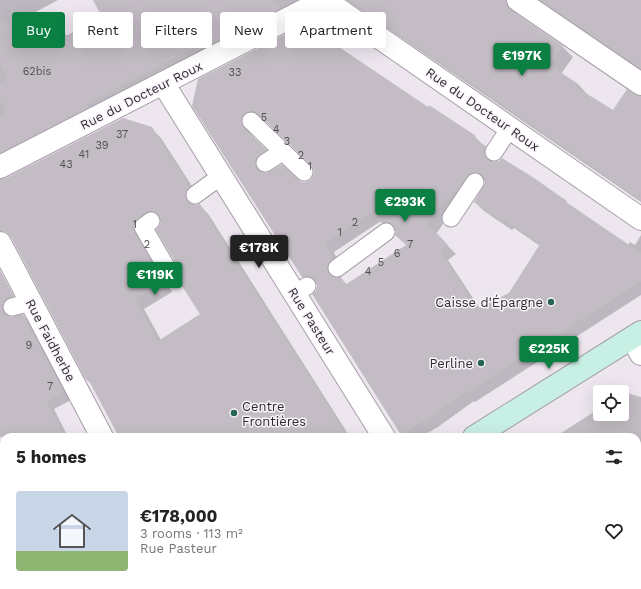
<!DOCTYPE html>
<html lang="en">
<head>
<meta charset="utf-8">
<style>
	body { margin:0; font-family:"Work Sans",sans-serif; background:#f2f2f2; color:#222; height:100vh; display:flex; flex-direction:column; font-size:15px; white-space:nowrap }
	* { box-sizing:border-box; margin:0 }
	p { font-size:13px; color:#767676 }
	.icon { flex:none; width:22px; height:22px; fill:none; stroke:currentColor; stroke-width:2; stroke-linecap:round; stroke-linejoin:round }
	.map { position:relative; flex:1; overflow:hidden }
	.drawer { position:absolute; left:0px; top:433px; width:641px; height:156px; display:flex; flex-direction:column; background:#fff; border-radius:12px 12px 0 0; box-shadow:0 4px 16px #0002 }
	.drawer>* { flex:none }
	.top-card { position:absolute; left:12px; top:12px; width:400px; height:36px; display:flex; gap:8px }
	.tools { position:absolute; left:593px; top:385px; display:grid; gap:8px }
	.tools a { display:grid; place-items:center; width:36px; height:36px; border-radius:4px; background:#fff; box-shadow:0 4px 16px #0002; font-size:20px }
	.price { position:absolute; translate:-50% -34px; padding:0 9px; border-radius:4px; background:#0b8043; color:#fff; font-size:13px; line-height:26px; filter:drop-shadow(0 1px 2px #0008) }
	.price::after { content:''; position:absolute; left:50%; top:24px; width:12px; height:9px; margin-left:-6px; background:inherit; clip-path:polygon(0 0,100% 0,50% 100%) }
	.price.on { background:#222; color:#fff }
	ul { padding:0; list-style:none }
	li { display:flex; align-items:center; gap:12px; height:100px; padding:0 16px }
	li span { display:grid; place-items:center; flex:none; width:112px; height:80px; border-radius:4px; color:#555 }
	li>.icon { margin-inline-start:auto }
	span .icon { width:48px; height:48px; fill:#fffc; stroke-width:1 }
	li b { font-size:17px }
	h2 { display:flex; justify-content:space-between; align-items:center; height:48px; padding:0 16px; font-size:17px }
	.pill { padding:0 14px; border-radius:4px; background:#fff; box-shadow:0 4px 16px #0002; font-size:14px; line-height:36px }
	.pill.on { background:#0b8043; color:#fff }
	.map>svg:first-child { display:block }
	.shadow { fill:#0003; fill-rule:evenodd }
	.building { fill:#c3bcc4; fill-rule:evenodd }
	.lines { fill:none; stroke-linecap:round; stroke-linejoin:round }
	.service-casing { stroke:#a69fa7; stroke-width:19 }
	.minor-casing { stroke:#a69fa7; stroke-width:24 }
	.tertiary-casing { stroke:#a69fa7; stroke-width:24 }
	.secondary-casing { stroke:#a69fa7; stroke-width:24 }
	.service { stroke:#fff; stroke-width:17 }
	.minor { stroke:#fff; stroke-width:22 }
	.tertiary { stroke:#fff; stroke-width:22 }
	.secondary { stroke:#c8efe4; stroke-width:22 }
	.poi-dot { fill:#266553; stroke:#faf3fc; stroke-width:1.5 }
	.labels { text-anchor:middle; stroke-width:3; stroke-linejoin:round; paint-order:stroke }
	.number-label { font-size:11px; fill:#545055 }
	.street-label { font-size:13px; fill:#2f2c30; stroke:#faf3fc }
	.poi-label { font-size:13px; fill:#2f2c30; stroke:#faf3fc; text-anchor:end }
</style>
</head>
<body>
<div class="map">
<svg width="641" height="589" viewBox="0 0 641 589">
	<rect width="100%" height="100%" fill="#ede6ef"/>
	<g class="shadow">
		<polygon points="0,0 58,0 13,24 68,36 103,17 100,0 318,0 0,170"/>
		<polygon points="346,0 522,0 516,11 517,15 562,46 573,57 561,74 578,84 588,95 613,111 641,97 641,202"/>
		<polygon points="537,0 641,0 641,71"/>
		<path d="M193,105L428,108L475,137L494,156L493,163L534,179L570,206L628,245L630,242L635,245L641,235V295L475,402L474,401L438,427L421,437H405L314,295L316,292L318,286L317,284L312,286L303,277ZM258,120H264L268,122L312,165L315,174L312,179L307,183H302L264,174L265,168L275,159L252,137L250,133V128ZM480,181H485L486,183L475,202L484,211L512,230L514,228L540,246L509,293L480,309L448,260L456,254L436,234L450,214ZM381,221L392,231H397L407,246L347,285L341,278L336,279L337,273L341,268L334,252Z"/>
		<path d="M151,128L161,138L199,197L195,201V206L200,205L209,215L350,437H120L92,384L87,380L10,233L0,211V201ZM160,221H162L161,226L183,277L202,314L161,340L144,309L172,292L142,238L155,223Z"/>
		<polygon points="0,285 9,292 12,297 13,296 21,304 10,312 10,318 23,315 31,323 71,400 54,409 68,437 28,437 0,416"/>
		<polygon points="622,397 641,400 641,589 620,589 614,585 637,585 637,437 556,437 600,410 600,414 622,414"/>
		<polygon points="0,584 5,589 0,589"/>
		<polygon points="15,585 86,585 88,589 8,589"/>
		<polygon points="296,585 565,585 556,589 288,589"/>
	</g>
	<g class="building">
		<polygon points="93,0 269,0 281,8 206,47 207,41 85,105 90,107 0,153 0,116 6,113 0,100 0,83 8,79 0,64 0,20 68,35 102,17"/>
		<polygon points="350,0 506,0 507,6 511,10 563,46 550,65 578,84 576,87 613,110 627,89 634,94 641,96 641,200"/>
		<polygon points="540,0 641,0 641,69"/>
		<path d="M305,24L428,107L429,105L467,130L476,136L474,139L486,146L484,152L485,157L488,160L494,162L499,161L502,158L534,178L567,201L566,202L641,253V281L465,394L464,393L429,418L401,435L312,294L316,291L317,286L315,280L311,277L307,276L302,277L192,106L198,79ZM249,111H254L258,114L311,165L313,169L314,174L311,179L306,182H301L282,164L266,173L261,172L257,169L255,163L256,158L267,150L244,128L242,124L241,119L244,114ZM476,172L480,174L484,177L485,183L474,202L503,222L505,220L540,244L509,293L477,309L440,251L448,245L428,224L441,205L456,190L457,191L467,176L471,173ZM371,213L382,223H390L394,226L396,231L395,235L406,245L345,285L341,277H333L329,274L327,269L328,264L333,259L325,243Z"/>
		<path d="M123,118L152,127L190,187L186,191L185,196L187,201L191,204L196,205L200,204L348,437H119L88,379L86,380L11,237L6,232L0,231V179L6,178ZM150,211L155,212L159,215L161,219L160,225L156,230L181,272L182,277L180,283L200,314L158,341L135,299L163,282L133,228L134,223L137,219L145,213Z"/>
		<polygon points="0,270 14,296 5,300 2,305 2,310 5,314 10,317 23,314 64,392 47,402 65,437 0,437"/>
		<polygon points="626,393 641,397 641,437 555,437 600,408 600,414 622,414 622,395"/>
	</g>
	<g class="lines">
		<g class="service-casing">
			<g id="service">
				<polyline points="251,121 304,172"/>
				<polyline points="494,152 510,128"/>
				<polyline points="265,163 282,152"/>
				<polyline points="195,195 221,176"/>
				<polyline points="451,218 475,182"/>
				<polyline points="151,221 143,227 172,277"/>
				<polyline points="337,268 386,232"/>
				<polyline points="294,294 307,286"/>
				<polyline points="12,307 31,302"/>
			</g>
		</g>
		<g class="minor-casing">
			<g id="minor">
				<polyline points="325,0 641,219"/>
				<polyline points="518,0 641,84"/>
				<polyline points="163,83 384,437"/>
				<polyline points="0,167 324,0"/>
				<polyline points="632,338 641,354"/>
				<polyline points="180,585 182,589"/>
			</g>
		</g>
		<g class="tertiary-casing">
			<polyline id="tertiary" points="0,243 102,437"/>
		</g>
		<g class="secondary-casing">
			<g id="secondary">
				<polyline points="474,437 641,332"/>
				<polyline points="153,589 162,585"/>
				<polyline points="214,589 222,585"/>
			</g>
		</g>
		<use href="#service" class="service"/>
		<use href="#minor" class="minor"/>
		<use href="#tertiary" class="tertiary"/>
		<use href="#secondary" class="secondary"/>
	</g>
	<g class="poi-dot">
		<circle cx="551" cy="302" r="4"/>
		<circle cx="481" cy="363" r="4"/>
		<circle cx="234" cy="413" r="4"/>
	</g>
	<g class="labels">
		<g class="number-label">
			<text x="37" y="75">62bis</text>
			<text x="235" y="76">33</text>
			<text x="264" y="121">5</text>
			<text x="276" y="133">4</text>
			<text x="122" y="138">37</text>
			<text x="287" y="145">3</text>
			<text x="102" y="149">39</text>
			<text x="84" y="158">41</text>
			<text x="301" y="159">2</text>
			<text x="66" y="168">43</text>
			<text x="310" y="170">1</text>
			<text x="355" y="226">2</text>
			<text x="135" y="228">1</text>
			<text x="340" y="236">1</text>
			<text x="147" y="248">2</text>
			<text x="410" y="248">7</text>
			<text x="397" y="257">6</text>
			<text x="381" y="266">5</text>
			<text x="368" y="275">4</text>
			<text x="29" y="349">9</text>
			<text x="50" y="390">7</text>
		</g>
		<g class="street-label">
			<text transform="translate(141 95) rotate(-27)" y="5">Rue du Docteur Roux</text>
			<text transform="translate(483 109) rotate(35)" y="5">Rue du Docteur Roux</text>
			<text transform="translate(312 321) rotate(58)" y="5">Rue Pasteur</text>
			<text transform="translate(51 340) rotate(62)" y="5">Rue Faidherbe</text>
		</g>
		<g class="poi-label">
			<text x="543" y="307">Caisse d'Épargne</text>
			<text x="473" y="368">Perline</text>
			<text x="242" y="411" text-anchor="start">Centre<tspan x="242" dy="15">Frontières</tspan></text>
		</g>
	</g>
</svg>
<div class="tools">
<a><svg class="icon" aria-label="locate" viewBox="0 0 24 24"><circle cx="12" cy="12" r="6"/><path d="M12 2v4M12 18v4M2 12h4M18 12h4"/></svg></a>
</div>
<b class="price" style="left:522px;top:77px">€197K</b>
<b class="price" style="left:405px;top:223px">€293K</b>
<b class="price on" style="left:259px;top:269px">€178K</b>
<b class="price" style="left:155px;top:296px">€119K</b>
<b class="price" style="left:549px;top:370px">€225K</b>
<div class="top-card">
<a class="pill on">Buy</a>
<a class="pill">Rent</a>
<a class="pill">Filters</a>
<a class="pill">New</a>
<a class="pill">Apartment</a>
</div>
<section class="drawer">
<h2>5 homes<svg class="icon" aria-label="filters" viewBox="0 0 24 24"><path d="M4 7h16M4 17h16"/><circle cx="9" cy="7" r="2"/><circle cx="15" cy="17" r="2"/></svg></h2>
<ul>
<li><span style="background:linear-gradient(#c9d6e8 75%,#8fb573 0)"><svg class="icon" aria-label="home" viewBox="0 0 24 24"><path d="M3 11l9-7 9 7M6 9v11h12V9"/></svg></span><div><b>€178,000</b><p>3 rooms · 113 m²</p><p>Rue Pasteur</p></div><svg class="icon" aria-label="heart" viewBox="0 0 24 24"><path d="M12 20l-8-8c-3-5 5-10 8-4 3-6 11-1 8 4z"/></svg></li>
</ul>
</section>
</div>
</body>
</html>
